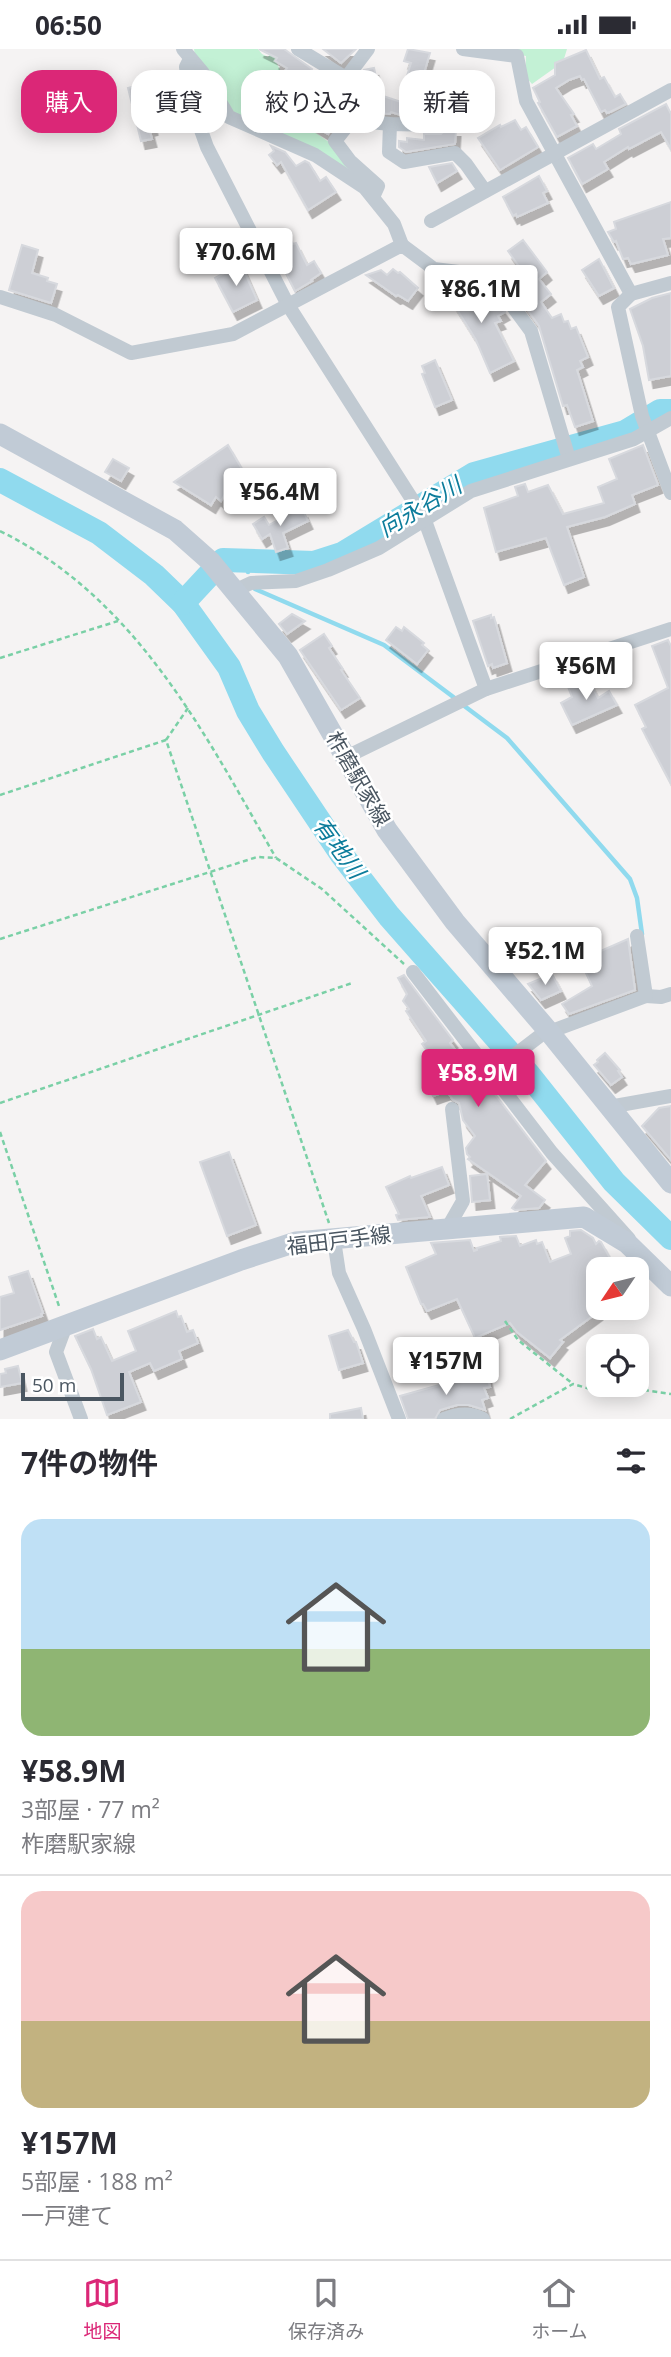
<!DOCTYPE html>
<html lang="ja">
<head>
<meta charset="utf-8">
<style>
	body { margin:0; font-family:"Open Sans","Noto Sans JP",sans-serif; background:#f2f2f3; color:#2b2b33; height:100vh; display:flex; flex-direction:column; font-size:26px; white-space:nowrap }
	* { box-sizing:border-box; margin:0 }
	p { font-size:23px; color:#7c7c81 }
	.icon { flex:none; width:38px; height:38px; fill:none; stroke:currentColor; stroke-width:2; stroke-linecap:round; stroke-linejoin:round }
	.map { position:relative; height:1370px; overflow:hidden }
	.side { display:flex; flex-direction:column; background:#fff; flex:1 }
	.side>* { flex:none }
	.top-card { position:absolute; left:21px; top:21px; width:630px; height:63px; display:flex; gap:14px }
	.needle { width:46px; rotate:235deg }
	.fabs { position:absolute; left:586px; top:1208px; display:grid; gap:14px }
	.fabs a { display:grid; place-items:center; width:63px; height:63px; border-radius:14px; background:#fff; box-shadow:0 4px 18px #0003; font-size:35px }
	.scale { position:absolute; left:21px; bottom:18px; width:103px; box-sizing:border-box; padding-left:7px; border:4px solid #4a5661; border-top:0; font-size:19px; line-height:24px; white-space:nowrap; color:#4a5661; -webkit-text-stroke:5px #fff; paint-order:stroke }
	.price { position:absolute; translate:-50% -60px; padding:0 16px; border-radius:7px; background:#fff; color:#222; font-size:23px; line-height:46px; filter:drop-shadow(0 2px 4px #0008) }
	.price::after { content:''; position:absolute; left:50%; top:42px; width:21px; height:16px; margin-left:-10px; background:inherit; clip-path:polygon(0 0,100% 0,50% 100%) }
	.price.on { background:#db2777; color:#fff }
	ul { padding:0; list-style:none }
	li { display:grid; align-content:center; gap:14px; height:371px; padding:0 21px }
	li+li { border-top:2px solid #e1e1e2 }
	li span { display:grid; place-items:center; height:217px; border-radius:21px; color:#555 }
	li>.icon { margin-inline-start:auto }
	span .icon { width:126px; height:126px; fill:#fffc; stroke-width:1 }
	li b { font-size:30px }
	h2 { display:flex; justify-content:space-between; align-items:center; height:84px; padding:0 21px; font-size:30px }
	.chip { padding:0 24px; border-radius:21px; background:#fff; box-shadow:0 4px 18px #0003; font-size:24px; line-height:63px }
	.chip.on { background:#db2777; color:#fff }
	.status { display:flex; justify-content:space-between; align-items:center; height:49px; padding:0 35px; background:#fff; direction:ltr }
	.status svg { height:19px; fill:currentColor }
	.dock { display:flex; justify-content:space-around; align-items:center; height:98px; border-top:2px solid #e1e1e2; background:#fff; font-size:19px; color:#7c7c81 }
	.dock a { display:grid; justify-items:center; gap:4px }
	.dock .on { color:#db2777 }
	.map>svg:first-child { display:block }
	.green { fill:#c3f1d5 }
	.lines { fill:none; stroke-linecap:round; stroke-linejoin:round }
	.stream { stroke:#90daee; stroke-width:4.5 }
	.river { stroke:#90daee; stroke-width:24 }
	.building { fill:#cdcfd5; stroke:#d7d9de; stroke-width:2; filter:url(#shadow) }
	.path { stroke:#7ad0a6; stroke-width:2.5; stroke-dasharray:5 3.5; stroke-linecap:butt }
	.street { stroke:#c1cad2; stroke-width:14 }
	.secondary { stroke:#c1cbd6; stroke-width:21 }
	.labels { text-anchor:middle; stroke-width:5; stroke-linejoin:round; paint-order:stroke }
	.street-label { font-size:21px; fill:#4a5661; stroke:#fff }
	.water-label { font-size:23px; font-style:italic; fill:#0c7c9b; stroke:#fff }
</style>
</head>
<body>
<div class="status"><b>06:50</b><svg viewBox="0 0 49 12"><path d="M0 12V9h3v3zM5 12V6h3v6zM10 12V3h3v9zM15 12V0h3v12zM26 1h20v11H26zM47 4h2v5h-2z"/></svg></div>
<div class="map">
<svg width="671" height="1370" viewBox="0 0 671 1370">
	<defs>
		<filter id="shadow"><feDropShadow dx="4.5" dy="8" stdDeviation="0" flood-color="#0004"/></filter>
	</defs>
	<rect width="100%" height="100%" fill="#f5f3f3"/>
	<g class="green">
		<polygon points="194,0 258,0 262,5 268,8 273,0 282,0 277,15 286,31 279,45 279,59 329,93 371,134 232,66 195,7"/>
		<polygon points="485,0 567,0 563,13 532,35 525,27 526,7"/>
	</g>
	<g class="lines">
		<g class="stream">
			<polyline points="248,523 248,511"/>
			<polyline points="255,540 384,596 456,650"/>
			<polyline points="463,656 507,689 630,830 637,849 642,885"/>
		</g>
		<g class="river">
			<polyline points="0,431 99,484 154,526 183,554 229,618 248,662 273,703 342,806 389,867 529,1026 614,1133 671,1189"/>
			<polyline points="183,554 223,511 314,514 342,505 474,425 625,383 660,362 671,362"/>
		</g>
	</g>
	<g class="building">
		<polygon points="259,0 284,0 312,20 302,38 335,59 337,57 345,63 328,85 288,61 295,50 281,40 288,27 284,24 287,19 275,12 277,9"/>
		<polygon points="323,0 356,0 341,14"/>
		<polygon points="408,0 430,4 421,34 406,30 411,14 404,12"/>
		<polygon points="586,1 600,30 604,28 615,48 620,45 626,55 610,63 607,64 605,61 601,63 584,30 582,31 580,27 569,31 556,39 574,65 571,66 577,77 557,88 538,54 540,53 533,39 555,26 555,14"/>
		<polygon points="374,19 380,46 404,54 401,66 391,63 390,65 367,63 370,45 367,35 359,28 364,21"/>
		<polygon points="143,35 145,44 150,43 157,71 152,73 153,78 149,79 152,90 141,92 128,39"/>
		<polygon points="666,55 671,65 671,100 661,83 629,100 628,98 604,113 608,120 582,135 568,109 593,95 596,100 621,85 619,80"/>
		<polygon points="515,71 521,81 526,78 538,98 500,121 478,89 500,76 501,78"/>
		<polygon points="446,80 456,80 455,95 406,103 399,98 399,92 407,93 407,89 424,91 424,85 441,85"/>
		<polygon points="271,97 285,103 296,117 305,112 309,114 320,132 326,128 336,143 308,161 281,113 277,116 269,106 274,102"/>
		<polygon points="452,114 457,122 437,134 429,118"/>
		<polygon points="539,127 547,142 543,144 548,154 517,168 516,165 513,167 503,148"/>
		<polygon points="671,153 671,189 663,190 668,206 631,215 628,209 623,210 616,192 614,193 608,183 616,180 614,173"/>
		<polygon points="290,190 293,195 296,194 307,216 314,212 321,224 311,231 312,232 295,242 273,199"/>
		<polygon points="523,191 547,223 539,230 551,245 541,253 552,269 561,265 564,273 568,272 571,280 576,278 588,308 580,312 583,318 577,321 593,372 575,378 567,356 563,357 539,277 505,230 498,226 505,221 520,219 508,202"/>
		<polygon points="22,196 38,201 32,224 48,229 47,232 57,235 51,254 9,241"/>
		<polygon points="599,210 614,239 599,247 582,221"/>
		<polygon points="241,215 257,251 233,263 215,229"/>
		<polygon points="393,220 398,224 400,223 418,239 408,252 398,246 396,247 366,226 381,221 387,226"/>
		<polygon points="448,231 465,233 482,261 498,254 505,263 498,267 501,272 495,274 514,312 490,324 476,291 443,238"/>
		<polygon points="671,244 671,327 649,331 643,297 630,260 652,249"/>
		<polygon points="435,311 452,351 435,358 422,325 425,324 422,317"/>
		<polygon points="228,396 249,432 238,441 232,433 221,452 216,448 211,456 174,433"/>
		<polygon points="643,396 658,436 632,446 635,455 605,468 567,478 584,528 564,536 546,489 496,503 484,459 518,447 515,438 525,435 528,443 548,436 563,465 604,454 598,438 617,430 609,410"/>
		<polygon points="113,410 129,419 121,432 105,423"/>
		<polygon points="297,460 298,463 303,461 308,472 283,484 288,499 276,503 270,485 262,490 253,475 264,468 269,476"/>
		<polygon points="292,565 305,572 287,585 279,575"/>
		<polygon points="491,566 491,569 494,568 507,614 493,619 492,615 488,617 473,572"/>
		<polygon points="396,578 402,582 404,578 424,594 422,596 428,601 417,615 386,591"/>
		<polygon points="324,585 332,597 329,599 343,620 341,621 360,649 341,661 300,601"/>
		<polygon points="668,591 671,597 671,735 642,680 646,678 635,656 668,639 652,597"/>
		<polygon points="587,628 598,649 609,642 617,656 572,676 561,654 572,648 568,638"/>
		<polygon points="628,890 635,941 569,965 562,955 592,937 580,911"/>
		<polygon points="552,925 561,942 541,951 528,935"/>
		<polygon points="404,926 453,991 450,994 468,1018 472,1015 546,1112 525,1136 545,1151 539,1159 515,1161 512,1159 521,1147 468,1110 470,1108 467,1105 466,1099 475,1087 463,1071 459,1054 453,1051 447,1042 433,1047 427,1034 442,1023 422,995 426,992 406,962 409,960 403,952 407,945 398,929"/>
		<polygon points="605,1004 620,1021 618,1022 622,1028 611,1036 594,1016 598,1013 597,1011"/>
		<polygon points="671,1057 671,1111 642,1077 659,1059"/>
		<polygon points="229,1103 256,1176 227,1187 200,1113"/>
		<polygon points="442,1118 449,1136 421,1147 430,1168 398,1171 396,1166 399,1165 386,1138 410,1127 411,1129"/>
		<polygon points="487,1125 490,1151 472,1153 470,1127"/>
		<polygon points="581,1181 593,1189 596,1195 599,1192 601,1193 616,1220 598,1220 598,1236 592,1240 598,1250 598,1263 560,1291 563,1293 550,1309 517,1283 510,1274 475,1289 457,1250 427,1262 423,1255 421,1255 406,1218 436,1205 431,1194 470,1191 474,1202 477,1201 477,1199 501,1192 500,1188 516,1187 520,1197 536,1191 537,1195 542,1193 550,1213 571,1205 565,1189 570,1187 570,1182"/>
		<polygon points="28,1222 43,1264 41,1265 42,1267 0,1281 0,1248 14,1244 9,1228"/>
		<polygon points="176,1262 178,1268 181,1267 187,1283 193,1281 198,1294 179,1302 182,1310 154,1322 150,1314 129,1323 141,1353 107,1366 91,1320 75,1287 93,1280 97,1290 101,1288 112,1312 136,1302 128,1282"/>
		<polygon points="348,1281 354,1293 356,1293 363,1314 339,1321 329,1287"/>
		<polygon points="18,1317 22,1334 0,1338 0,1325 6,1324 5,1320"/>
		<polygon points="486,1323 490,1338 484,1339 488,1349 482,1351 485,1361 469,1356 457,1356 440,1361 435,1370 408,1370 400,1347"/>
		<polygon points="361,1359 363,1370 330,1370 330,1365"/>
	</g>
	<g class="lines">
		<g class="path">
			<path d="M0,482C136,549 204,683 276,809"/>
			<polyline points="0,609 118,572"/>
			<polyline points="166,691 188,659"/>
			<polyline points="0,746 166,691 329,1174"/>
			<polyline points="0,890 257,808 276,809 322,840 404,915"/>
			<polyline points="0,1054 352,934"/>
			<polyline points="0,1083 60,1260"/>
			<polyline points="505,1272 518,1291 573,1335"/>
			<polyline points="510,1370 573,1335 597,1342 623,1338 671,1345"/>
		</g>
		<g class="street">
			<polyline points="183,0 203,24 229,68 315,106 365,139 394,175 402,196"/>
			<polyline points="298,0 346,29"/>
			<path d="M368,0L346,29C349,32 356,37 359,41C367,57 344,80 335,92L350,112L378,137L373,148"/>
			<polyline points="463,0 517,7 526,52 631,245"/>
			<polyline points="190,10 186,18 191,53 207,98 288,256 424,469 486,640"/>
			<polyline points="351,71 390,75 437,76"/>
			<polyline points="390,75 389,103 404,113 455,104 466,115 485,142"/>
			<polyline points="431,172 671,41"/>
			<polyline points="671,234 631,245 618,258 642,367 671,444"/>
			<polyline points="0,248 56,266 131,304 233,285 402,196 434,220 475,225 497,236 531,282 569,410"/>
			<polyline points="236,541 251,534 296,532 328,521 379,499 471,442 634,390 671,369"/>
			<polyline points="344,709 486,640 671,580"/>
			<polyline points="413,923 552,1104 629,1190"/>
			<polyline points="646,947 661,948 671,945"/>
			<polyline points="490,1025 541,986 646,947 637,887"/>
			<polyline points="609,1058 671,1047"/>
			<polyline points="447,1180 463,1152 452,1060"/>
			<polyline points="334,1191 339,1224 364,1280 399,1370"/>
			<polyline points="66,1276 56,1303 81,1370"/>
			<path d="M444,1370C456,1365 470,1363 483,1370"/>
		</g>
		<g class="secondary">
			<polyline points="0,385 175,481 210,512 288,607 387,781 455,873 550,984 671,1134"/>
			<polyline points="0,1301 241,1211 296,1193 584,1168 627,1194 671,1237"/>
		</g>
	</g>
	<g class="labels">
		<g class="street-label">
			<text transform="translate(358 730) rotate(60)" y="7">柞磨駅家線</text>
			<text transform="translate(339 1192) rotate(-7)" y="7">福田戸手線</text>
		</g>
		<g class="water-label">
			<text transform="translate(420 458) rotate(-31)" y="8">向永谷川</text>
			<text transform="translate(339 799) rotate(54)" y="8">有地川</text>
		</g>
	</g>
</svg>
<div class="fabs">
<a><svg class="needle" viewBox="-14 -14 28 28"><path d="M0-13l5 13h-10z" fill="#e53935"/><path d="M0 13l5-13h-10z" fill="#7c7c81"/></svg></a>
<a><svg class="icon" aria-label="locate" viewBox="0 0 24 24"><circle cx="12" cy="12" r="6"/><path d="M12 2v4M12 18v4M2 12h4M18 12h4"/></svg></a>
</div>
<div class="scale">50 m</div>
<b class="price" style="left:236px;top:239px">¥70.6M</b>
<b class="price" style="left:481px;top:276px">¥86.1M</b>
<b class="price" style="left:280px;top:479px">¥56.4M</b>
<b class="price" style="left:586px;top:653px">¥56M</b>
<b class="price" style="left:545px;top:938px">¥52.1M</b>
<b class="price on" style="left:478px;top:1060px">¥58.9M</b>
<b class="price" style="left:446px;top:1348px">¥157M</b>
<div class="top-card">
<a class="chip on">購入</a>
<a class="chip">賃貸</a>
<a class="chip">絞り込み</a>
<a class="chip">新着</a>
</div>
</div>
<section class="side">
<h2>7件の物件<svg class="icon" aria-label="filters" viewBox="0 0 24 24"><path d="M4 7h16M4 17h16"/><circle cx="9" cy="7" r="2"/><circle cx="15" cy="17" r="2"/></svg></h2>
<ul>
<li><span style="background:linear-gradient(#bfe0f5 60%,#8fb573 0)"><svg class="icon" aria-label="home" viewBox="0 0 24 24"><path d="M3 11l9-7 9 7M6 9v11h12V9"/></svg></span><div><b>¥58.9M</b><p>3部屋 · 77 m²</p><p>柞磨駅家線</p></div></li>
<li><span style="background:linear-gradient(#f6c9c9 60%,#c2b280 0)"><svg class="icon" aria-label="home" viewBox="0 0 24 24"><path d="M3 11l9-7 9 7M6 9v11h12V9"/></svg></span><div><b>¥157M</b><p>5部屋 · 188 m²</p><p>一戸建て</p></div></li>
</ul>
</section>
<nav class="dock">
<a class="on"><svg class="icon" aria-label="map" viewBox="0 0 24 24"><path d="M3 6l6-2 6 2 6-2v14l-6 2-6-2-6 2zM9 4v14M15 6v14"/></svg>地図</a>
<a><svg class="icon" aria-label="saved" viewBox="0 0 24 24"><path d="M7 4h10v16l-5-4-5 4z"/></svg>保存済み</a>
<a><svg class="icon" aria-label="home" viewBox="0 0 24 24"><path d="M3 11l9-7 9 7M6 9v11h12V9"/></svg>ホーム</a>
</nav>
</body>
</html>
